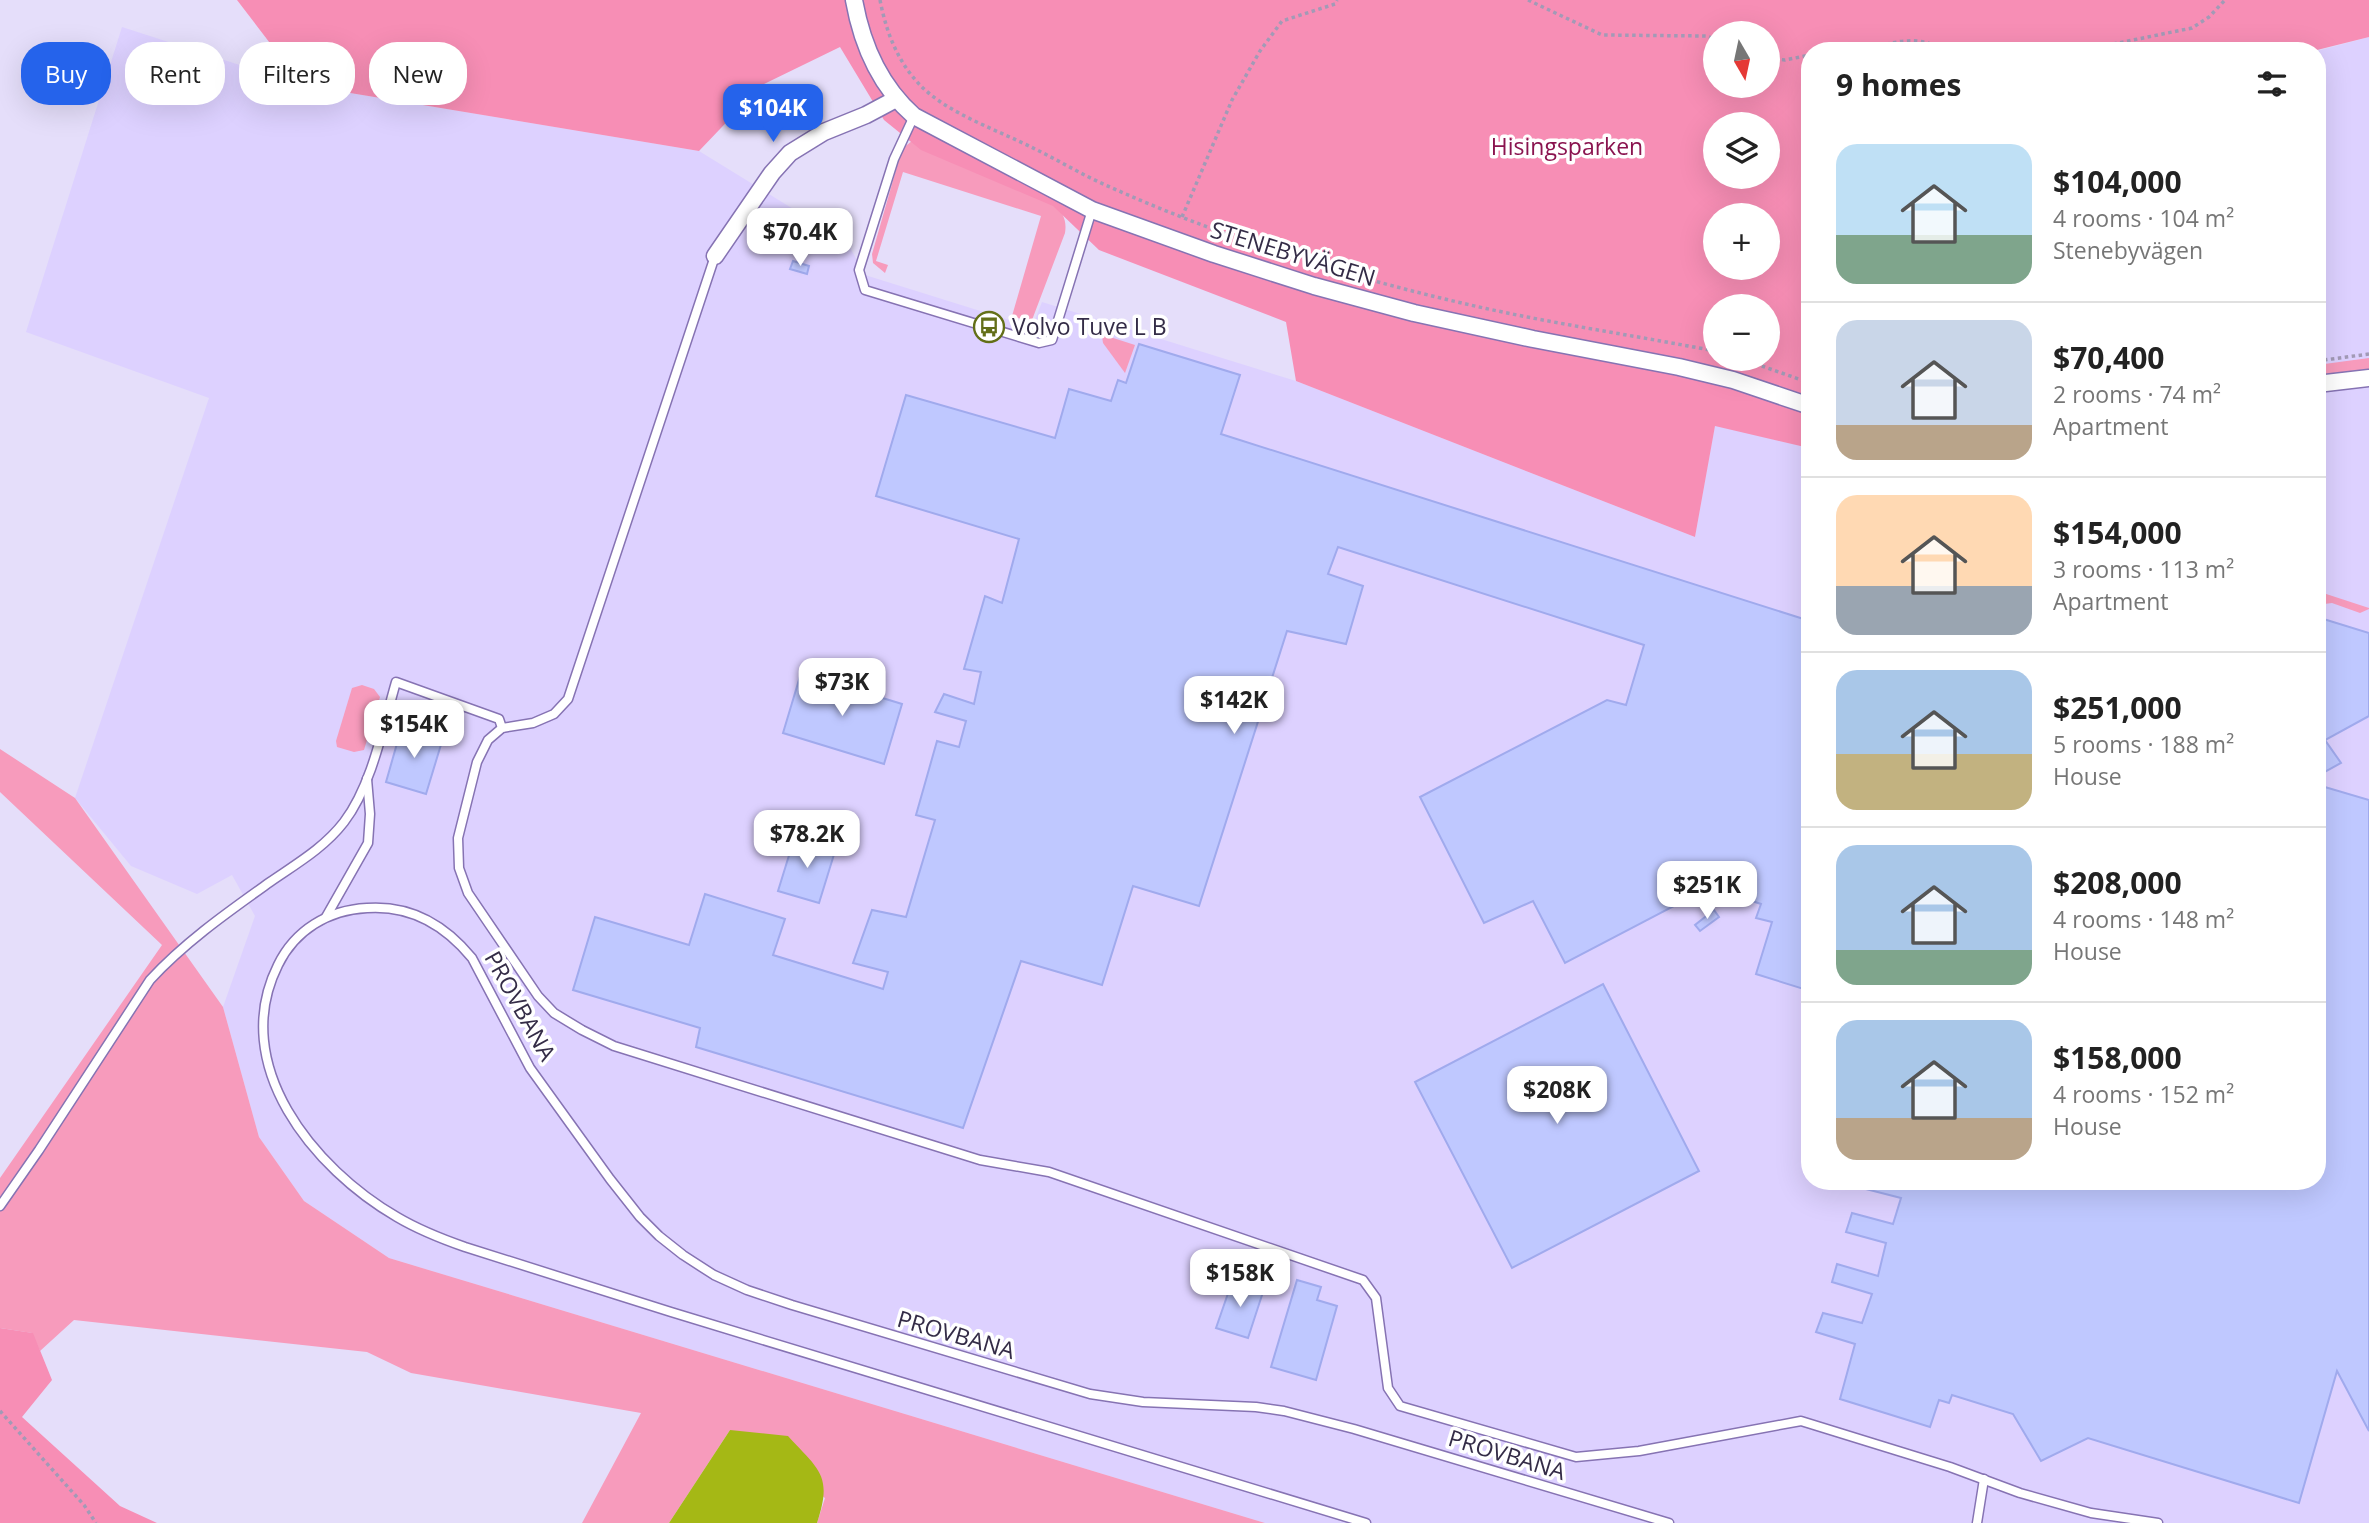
<!DOCTYPE html>
<html lang="en">
<head>
<meta charset="utf-8">
<style>
	body { margin:0; font-family:"Open Sans",sans-serif; background:#f6f6f6; color:#222; height:100vh; display:flex; flex-direction:column; font-size:26px; white-space:nowrap }
	* { box-sizing:border-box; margin:0 }
	p { font-size:23px; color:#767676 }
	.icon { flex:none; width:38px; height:38px; fill:none; stroke:currentColor; stroke-width:2; stroke-linecap:round; stroke-linejoin:round }
	.map { position:relative; flex:1; overflow:hidden }
	.sheet { position:absolute; left:1801px; top:42px; width:525px; height:1148px; display:flex; flex-direction:column; background:#fff; border-radius:28px; box-shadow:0 7px 28px #0002 }
	.sheet>* { flex:none }
	.guide { position:absolute; left:21px; top:42px; width:665px; height:63px; display:flex; gap:14px }
	.needle { width:46px; rotate:171deg }
	.buttons { position:absolute; left:1703px; top:21px; display:grid; gap:14px }
	.buttons a { display:grid; place-items:center; width:77px; height:77px; border-radius:50%; background:#fff; box-shadow:0 7px 28px #0002; font-size:35px }
	.price { position:absolute; translate:-50% -60px; padding:0 16px; border-radius:14px; background:#fff; color:#222; font-size:23px; line-height:46px; filter:drop-shadow(0 2px 4px #0008) }
	.price::after { content:''; position:absolute; left:50%; top:42px; width:21px; height:16px; margin-left:-10px; background:inherit; clip-path:polygon(0 0,100% 0,50% 100%) }
	.price.active { background:#2563eb; color:#fff }
	ul { padding:0; list-style:none }
	li { display:flex; align-items:center; gap:21px; height:175px; padding:0 35px }
	li+li { border-top:2px solid #e0e0e0 }
	li span { display:grid; place-items:center; flex:none; width:196px; height:140px; border-radius:21px; color:#555 }
	li>.icon { margin-inline-start:auto }
	span .icon { width:84px; height:84px; fill:#fffc; stroke-width:1 }
	li b { font-size:30px }
	h2 { display:flex; justify-content:space-between; align-items:center; height:84px; padding:0 35px; font-size:30px }
	.pill { padding:0 24px; border-radius:28px; background:#fff; box-shadow:0 7px 28px #0002; font-size:24px; line-height:63px }
	.pill.active { background:#2563eb; color:#fff }
	.map>svg:first-child { display:block }
	.built { fill:#ddd1ff }
	.green { fill:#f79bbc }
	.forest { fill:#f78eb5; fill-rule:evenodd }
	.water { fill:#a5b815 }
	.building { fill:#bfc8ff; stroke:#a0aaed; stroke-width:2 }
	.lines { fill:none; stroke-linecap:round; stroke-linejoin:round }
	.lane-casing { stroke:#8673b3; stroke-width:11 }
	.street-casing { stroke:#8673b3; stroke-width:19 }
	.path { stroke:#a29ab6; stroke-width:3.5; stroke-dasharray:3.5 3.5; stroke-linecap:butt }
	.lane { stroke:#fff; stroke-width:8 }
	.street { stroke:#fff; stroke-width:16 }
	.labels { text-anchor:middle; stroke-width:7; stroke-linejoin:round; paint-order:stroke }
	.park-label { font-size:23px; fill:#8a144f; stroke:#fff }
	.street-label { font-size:23px; fill:#342c47; stroke:#fff }
	.poi-label { font-size:23px; fill:#342c47; stroke:#fff; text-anchor:start }
</style>
</head>
<body>
<div class="map">
<svg width="2369" height="1523" viewBox="0 0 2369 1523">
	<rect width="100%" height="100%" fill="#e5defa"/>
	<polygon class="built" points="122,27 302,85 699,151 847,242 865,275 1032,327 1042,302 1296,381 1695,537 1715,425 1809,448 1810,1181 2317,1181 2317,51 2369,37 2369,1523 1265,1523 389,1258 304,1201 259,1137 223,1007 255,916 232,875 197,894 131,866 75,798 209,398 26,332"/>
	<g class="green">
		<path d="M912,141L1054,203C1063,213 1067,220 1065,233L1032,320H1024L1012,316L1041,216L903,172L876,261L888,265L885,273L873,263L872,254L898,163L903,148Z"/>
		<polygon points="1102,336 1107,336 1135,345 1125,373 1103,343"/>
		<polygon points="2369,358 2369,369 2317,375 2317,365"/>
		<polygon points="2317,591 2369,608 2369,609 2360,613 2332,603 2317,605"/>
		<polygon points="362,685 374,689 380,697 364,750 354,752 337,747 336,741 352,688"/>
		<polygon points="0,749 75,798 223,1007 259,1137 304,1201 389,1258 1265,1523 817,1523 825,1498 730,1430 669,1523 582,1523 641,1413 411,1373 367,1352 74,1320 40,1351 32,1333 0,1328 0,1178 162,945 0,792"/>
	</g>
	<g class="forest">
		<path d="M237,0H2369V37L2313,51H1810L1809,448L1715,426L1695,537L1296,381L1286,322L1099,250L1053,206L921,150L884,120L840,47L762,85L699,151L302,85ZM1715,33H1768V86H1715ZM1715,124H1768V177H1715ZM1715,215H1768V268H1715ZM1715,306H1768V359H1715Z"/>
		<polygon points="0,1328 33,1333 52,1380 22,1417 120,1506 157,1523 0,1523"/>
	</g>
	<path class="water" d="M730,1430L788,1436C819,1470 833,1475 817,1523H669Z"/>
	<g class="building">
		<polygon points="793,261 809,266 807,274 790,269"/>
		<polygon points="1139,344 1240,375 1221,434 1810,621 1810,991 1756,974 1772,922 1756,918 1761,904 1710,887 1565,963 1533,901 1484,923 1420,797 1607,700 1626,705 1644,645 1338,547 1328,574 1363,586 1346,644 1287,631 1199,906 1133,886 1102,985 1021,961 963,1128 696,1047 700,1028 573,990 595,917 689,945 705,894 785,919 773,955 883,989 888,972 853,963 872,910 906,917 935,820 916,815 937,741 959,747 966,721 935,712 944,694 974,704 981,672 964,669 985,596 1002,603 1019,539 876,496 906,395 1055,438 1069,389 1111,401 1118,380 1126,383"/>
		<polygon points="2317,617 2369,633 2369,716 2325,740 2341,763 2319,775 2318,785 2369,800 2369,1431 2337,1371 2299,1503 2088,1438 2041,1461 2013,1414 1952,1395 1949,1403 1939,1400 1930,1427 1840,1399 1855,1344 1816,1332 1823,1313 1862,1323 1872,1294 1832,1282 1837,1264 1878,1276 1886,1243 1846,1232 1852,1213 1893,1224 1901,1198 1862,1188 1864,1181 2317,1181"/>
		<polygon points="801,673 902,704 884,764 783,733"/>
		<polygon points="402,726 443,738 426,794 386,782"/>
		<polygon points="795,836 836,848 819,903 778,891"/>
		<polygon points="1714,910 1719,917 1700,931 1695,925"/>
		<polygon points="1603,984 1699,1171 1512,1268 1415,1082"/>
		<polygon points="1233,1279 1264,1289 1248,1338 1216,1328"/>
		<polygon points="1297,1280 1321,1287 1317,1300 1337,1306 1316,1380 1271,1367"/>
	</g>
	<g class="lines">
		<g class="lane-casing">
			<g id="lane">
				<polyline points="914,116 894,159 859,270 865,290 1039,343 1052,340 1092,210"/>
				<polyline points="715,256 568,699 554,714 533,723 502,728 488,740 477,762 458,838 459,868 468,893 538,996 554,1013 582,1030 614,1046 980,1160 1049,1172 1363,1280 1376,1298 1388,1388 1400,1406 1576,1457 1639,1451 1801,1421 1950,1467 2020,1493 2091,1513 2158,1523"/>
				<polyline points="326,917 368,843 370,814 367,779"/>
				<path d="M0,1206L39,1150L150,980C185,942 228,912 270,882C296,864 324,848 344,822C372,785 383,727 396,682L499,719L502,728"/>
				<path d="M1366,1523L671,1312L465,1247C442,1239 419,1230 397,1217C314,1169 228,1065 278,965C295,930 328,910 367,908C410,905 445,925 472,958L530,1068L610,1179L640,1217L659,1236L683,1255L714,1275L747,1290L792,1305L1090,1394L1143,1402L1256,1407L1284,1411L1354,1429L1669,1523"/>
				<polyline points="1977,1523 1984,1479"/>
			</g>
		</g>
		<g class="street-casing">
			<g id="street">
				<path d="M854,0C862,45 879,85 914,116L1092,210L1214,254L1314,286L1414,313L1533,339L1679,367L1733,380L1810,406"/>
				<polyline points="715,256 772,173 790,153 824,132 866,115 896,99"/>
				<polyline points="2317,384 2369,378"/>
			</g>
		</g>
		<g class="path">
			<path d="M880,0C886,31 897,61 920,85C948,114 998,130 1035,149C1060,161 1084,176 1110,187C1224,238 1344,276 1466,304C1548,323 1632,335 1715,351"/>
			<polyline points="1528,0 1602,35 1706,36 1715,39"/>
			<path d="M1859,51C1891,44 1915,32 1945,51"/>
			<polyline points="2079,51 2192,28 2209,17 2225,0"/>
			<polyline points="1768,58 1785,60 1810,55"/>
			<polyline points="1182,217 1232,100 1260,51 1282,21 1335,4 1337,0"/>
			<polyline points="1742,359 1810,383"/>
			<polyline points="2317,361 2369,354"/>
			<polyline points="0,1411 84,1505 96,1523"/>
		</g>
		<use href="#lane" class="lane"/>
		<use href="#street" class="street"/>
	</g>
	<defs>
		<g id="bus-ring" transform="scale(1.575)"><circle r="9.5" fill="#fff" stroke="#636f18" stroke-width="1.5"/><path d="M-5-6H5V4H4V6H2V4H-2V6H-4V4H-5ZM-3.5-4V0h7V-4ZM-3.5 1.2v1.5H-2V1.2ZM2 1.2v1.5H3.5V1.2Z" fill="#636f18"/></g>
	</defs>
	<g fill-rule="evenodd">
		<use href="#bus-ring" x="989" y="327"/>
	</g>
	<g class="labels">
		<g class="park-label">
			<text x="1567" y="155">Hisingsparken</text>
		</g>
		<g class="street-label">
			<text transform="translate(1293 254) rotate(17)" y="8">STENEBYVÄGEN</text>
			<text transform="translate(520 1006) rotate(61)" y="8">PROVBANA</text>
			<text transform="translate(956 1335) rotate(16)" y="8">PROVBANA</text>
			<text transform="translate(1507 1455) rotate(17)" y="8">PROVBANA</text>
		</g>
		<g class="poi-label">
			<text x="1012" y="335">Volvo Tuve L B</text>
		</g>
	</g>
</svg>
<div class="buttons">
<a><svg class="needle" viewBox="-14 -14 28 28"><path d="M0-13l5 13h-10z" fill="#e53935"/><path d="M0 13l5-13h-10z" fill="#767676"/></svg></a>
<a><svg class="icon" aria-label="layers" viewBox="0 0 24 24"><path d="M12 4l9 5-9 5-9-5zM3 14l9 5 9-5"/></svg></a>
<a>+</a>
<a>−</a>
</div>
<b class="price active" style="left:773px;top:144px">$104K</b>
<b class="price" style="left:800px;top:268px">$70.4K</b>
<b class="price" style="left:842px;top:718px">$73K</b>
<b class="price" style="left:1234px;top:736px">$142K</b>
<b class="price" style="left:414px;top:760px">$154K</b>
<b class="price" style="left:807px;top:870px">$78.2K</b>
<b class="price" style="left:1707px;top:921px">$251K</b>
<b class="price" style="left:1557px;top:1126px">$208K</b>
<b class="price" style="left:1240px;top:1309px">$158K</b>
<div class="guide">
<a class="pill active">Buy</a>
<a class="pill">Rent</a>
<a class="pill">Filters</a>
<a class="pill">New</a>
</div>
<section class="sheet">
<h2>9 homes<svg class="icon" aria-label="filters" viewBox="0 0 24 24"><path d="M4 7h16M4 17h16"/><circle cx="9" cy="7" r="2"/><circle cx="15" cy="17" r="2"/></svg></h2>
<ul>
<li><span style="background:linear-gradient(#bfe0f5 65%,#7fa58c 0)"><svg class="icon" aria-label="home" viewBox="0 0 24 24"><path d="M3 11l9-7 9 7M6 9v11h12V9"/></svg></span><div><b>$104,000</b><p>4 rooms · 104 m²</p><p>Stenebyvägen</p></div></li>
<li><span style="background:linear-gradient(#c9d6e8 75%,#b9a48a 0)"><svg class="icon" aria-label="home" viewBox="0 0 24 24"><path d="M3 11l9-7 9 7M6 9v11h12V9"/></svg></span><div><b>$70,400</b><p>2 rooms · 74 m²</p><p>Apartment</p></div></li>
<li><span style="background:linear-gradient(#ffd9b3 65%,#9aa5b1 0)"><svg class="icon" aria-label="home" viewBox="0 0 24 24"><path d="M3 11l9-7 9 7M6 9v11h12V9"/></svg></span><div><b>$154,000</b><p>3 rooms · 113 m²</p><p>Apartment</p></div></li>
<li><span style="background:linear-gradient(#a9c7e8 60%,#c2b280 0)"><svg class="icon" aria-label="home" viewBox="0 0 24 24"><path d="M3 11l9-7 9 7M6 9v11h12V9"/></svg></span><div><b>$251,000</b><p>5 rooms · 188 m²</p><p>House</p></div></li>
<li><span style="background:linear-gradient(#a9c7e8 75%,#7fa58c 0)"><svg class="icon" aria-label="home" viewBox="0 0 24 24"><path d="M3 11l9-7 9 7M6 9v11h12V9"/></svg></span><div><b>$208,000</b><p>4 rooms · 148 m²</p><p>House</p></div></li>
<li><span style="background:linear-gradient(#a9c7e8 70%,#b9a48a 0)"><svg class="icon" aria-label="home" viewBox="0 0 24 24"><path d="M3 11l9-7 9 7M6 9v11h12V9"/></svg></span><div><b>$158,000</b><p>4 rooms · 152 m²</p><p>House</p></div></li>
</ul>
</section>
</div>
</body>
</html>
